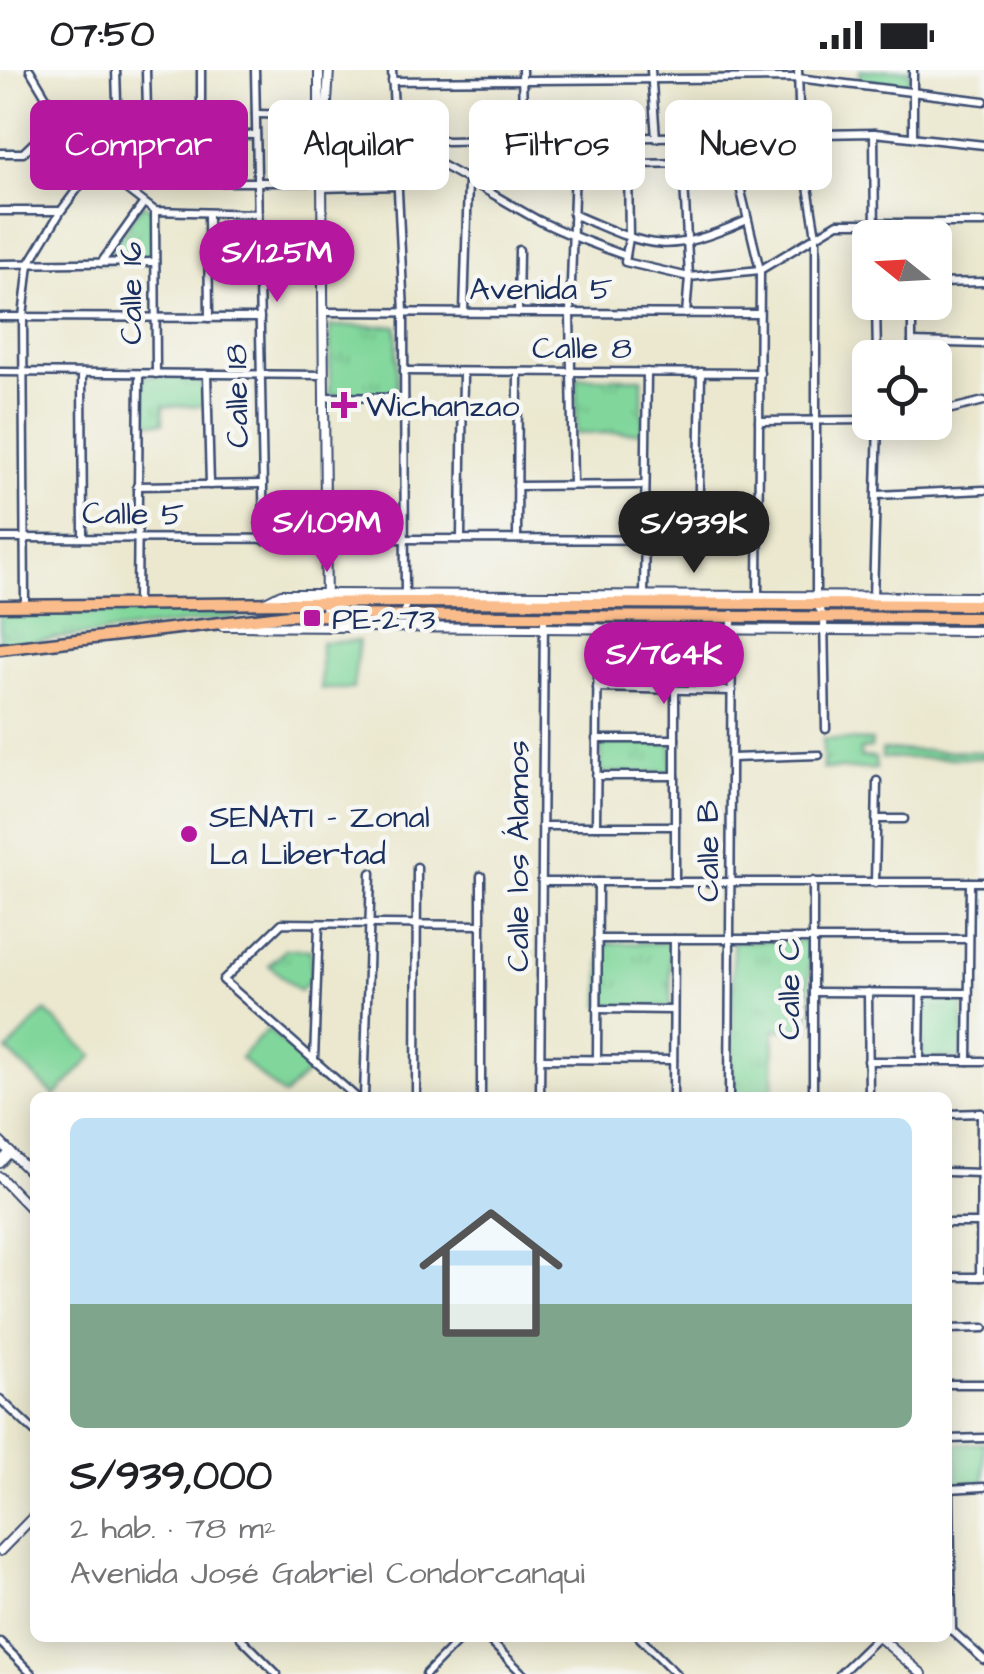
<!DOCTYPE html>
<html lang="es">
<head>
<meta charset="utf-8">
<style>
	body { margin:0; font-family:"Architects Daughter",sans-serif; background:#f2f2f2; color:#202124; height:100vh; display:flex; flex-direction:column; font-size:38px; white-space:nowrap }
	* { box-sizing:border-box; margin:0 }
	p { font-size:32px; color:#757577 }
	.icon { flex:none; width:55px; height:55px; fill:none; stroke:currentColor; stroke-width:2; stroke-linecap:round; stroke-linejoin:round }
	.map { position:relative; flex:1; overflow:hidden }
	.panel { position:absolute; left:30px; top:1022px; width:922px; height:550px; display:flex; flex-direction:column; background:#fff; border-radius:15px; box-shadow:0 5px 25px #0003 }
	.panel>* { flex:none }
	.banner { position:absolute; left:30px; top:30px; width:925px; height:90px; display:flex; gap:20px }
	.needle { width:65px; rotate:288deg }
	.fabs { position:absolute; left:852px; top:150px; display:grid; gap:20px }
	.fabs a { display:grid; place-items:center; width:100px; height:100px; border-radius:15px; background:#fff; box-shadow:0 5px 25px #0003; font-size:50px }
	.price { position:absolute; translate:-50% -85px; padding:0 22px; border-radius:35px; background:#b5179e; color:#fff; font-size:32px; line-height:65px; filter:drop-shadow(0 2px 5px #0008) }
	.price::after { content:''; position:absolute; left:50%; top:60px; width:30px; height:22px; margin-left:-15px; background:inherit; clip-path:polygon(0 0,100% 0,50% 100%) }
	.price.on { background:#222; color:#fff }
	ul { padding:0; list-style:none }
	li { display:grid; align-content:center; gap:20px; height:530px; padding:0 40px }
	li span { display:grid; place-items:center; height:310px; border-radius:15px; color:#555 }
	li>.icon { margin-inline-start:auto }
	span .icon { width:180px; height:180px; fill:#fffc; stroke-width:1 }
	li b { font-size:42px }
	.pill { padding:0 35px; border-radius:15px; background:#fff; box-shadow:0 5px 25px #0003; font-size:35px; line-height:90px }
	.pill.on { background:#b5179e; color:#fff }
	.status { display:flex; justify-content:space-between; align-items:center; height:70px; padding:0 50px; background:#fff; direction:ltr }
	.status svg { height:28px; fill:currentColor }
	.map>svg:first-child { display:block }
	.grass { fill:#81d79b; stroke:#4e837c; stroke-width:2.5 }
	.park { fill:url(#park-tufts); stroke:#4e837c; stroke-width:2.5 }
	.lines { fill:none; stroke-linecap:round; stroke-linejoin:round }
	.minor-casing { stroke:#3a4b6f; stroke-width:11 }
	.tertiary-casing { stroke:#3a4b6f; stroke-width:12 }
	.trunk-casing { stroke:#3a4b6f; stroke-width:15 }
	.minor { stroke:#fff; stroke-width:6 }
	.tertiary { stroke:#fff; stroke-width:8 }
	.trunk { stroke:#f9bc8a; stroke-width:10 }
	.poi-dot { fill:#b5179e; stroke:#f6f6f2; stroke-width:4 }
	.labels { text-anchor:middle; stroke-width:9; stroke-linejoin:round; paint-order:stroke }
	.street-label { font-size:32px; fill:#1b2f5e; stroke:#f6f6f2 }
	.poi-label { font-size:32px; fill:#1b2f5e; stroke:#f6f6f2; text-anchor:start }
</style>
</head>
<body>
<div class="status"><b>07:50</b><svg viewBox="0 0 49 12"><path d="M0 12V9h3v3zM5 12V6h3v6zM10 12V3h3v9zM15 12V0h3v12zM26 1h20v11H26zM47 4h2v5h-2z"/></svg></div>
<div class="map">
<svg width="984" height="1604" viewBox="0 0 984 1604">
	<defs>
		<pattern id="park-tufts" width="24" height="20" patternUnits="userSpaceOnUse" patternTransform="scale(2.5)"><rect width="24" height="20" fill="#81d79b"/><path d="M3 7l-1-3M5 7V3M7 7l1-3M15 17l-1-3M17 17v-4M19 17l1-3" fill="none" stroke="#6fb988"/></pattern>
	</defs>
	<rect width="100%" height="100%" fill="#f6f6f2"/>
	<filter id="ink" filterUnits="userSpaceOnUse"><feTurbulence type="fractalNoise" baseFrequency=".01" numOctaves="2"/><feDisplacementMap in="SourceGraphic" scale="20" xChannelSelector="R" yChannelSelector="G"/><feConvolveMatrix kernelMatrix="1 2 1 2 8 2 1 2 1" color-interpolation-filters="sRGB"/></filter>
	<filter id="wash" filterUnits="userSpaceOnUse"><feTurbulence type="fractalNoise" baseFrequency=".0048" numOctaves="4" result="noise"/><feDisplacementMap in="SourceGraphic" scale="40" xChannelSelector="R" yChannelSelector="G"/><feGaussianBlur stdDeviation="2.25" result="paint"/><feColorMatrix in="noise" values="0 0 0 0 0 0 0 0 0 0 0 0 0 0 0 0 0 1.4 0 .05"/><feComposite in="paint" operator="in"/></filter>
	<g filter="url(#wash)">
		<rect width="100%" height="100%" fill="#ebe8cf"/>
		<g class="grass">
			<polygon points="860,0 910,0 910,15 860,11"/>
			<polygon points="359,571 353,619 321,619 321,572"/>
			<polygon points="45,941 93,986 55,1026 7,981"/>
			<polygon points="268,959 312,998 284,1026 240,988"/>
		</g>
		<g class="park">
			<polygon points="143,134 155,141 155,192 101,193"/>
			<rect x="330" y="256" width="67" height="69"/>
			<polygon points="142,306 203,307 203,336 163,336 163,353 142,352"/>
			<polygon points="577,308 642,308 643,362 576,364"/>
			<polygon points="0,542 277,542 0,575"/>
			<polygon points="823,669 872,671 871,678 861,679 860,687 875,688 876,699 823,699"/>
			<polygon points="601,673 672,673 672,702 601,703"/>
			<polygon points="882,680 984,682 984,688 882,688"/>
			<polygon points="733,871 810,871 809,960 774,960 773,1027 732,1028"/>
			<polygon points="602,873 670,873 671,937 600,936"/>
			<polygon points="286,879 311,880 311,911 299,921 269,895"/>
			<polygon points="924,925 963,925 964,988 922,989"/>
			<polygon points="984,1373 984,1412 957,1413 956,1374"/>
		</g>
	</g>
	<g filter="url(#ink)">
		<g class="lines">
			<g class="minor-casing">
				<g id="minor">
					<polyline points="116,0 118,64"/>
					<polyline points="146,0 147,42 157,64"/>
					<polyline points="201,0 201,65"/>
					<polyline points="255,0 264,470"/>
					<polyline points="392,0 404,242 405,545"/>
					<polyline points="522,0 524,96 804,91"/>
					<polyline points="651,0 656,68"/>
					<polyline points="798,0 800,67 816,166 816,534 824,546 826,659"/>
					<polyline points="392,11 798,8 984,31"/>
					<polyline points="256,44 393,47"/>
					<polyline points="394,56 447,71 874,63 984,75"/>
					<polyline points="48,59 155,141 258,144"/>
					<polyline points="874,63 875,168"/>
					<polyline points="118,64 256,65"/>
					<polyline points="913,67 913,0"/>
					<polyline points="110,77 173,112 322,112"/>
					<path d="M397,77C417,76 512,137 540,151C568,165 596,175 626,186"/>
					<polyline points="0,83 23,83 48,59 55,42 30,0"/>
					<polyline points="683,92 689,207 686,244"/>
					<polyline points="734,92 760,200 758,528"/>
					<polyline points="628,96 629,168 625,192 689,207 760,200 838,153 984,153"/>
					<polyline points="322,118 398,116"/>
					<polyline points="0,141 59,141"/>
					<polyline points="155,141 156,304"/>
					<polyline points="208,144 209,248"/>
					<path d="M573,144C651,178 665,186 745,151"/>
					<polyline points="101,193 143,134"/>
					<polyline points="0,194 155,192"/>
					<polyline points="935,213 984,212"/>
					<polyline points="876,232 877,288"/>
					<polyline points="323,242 759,244"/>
					<polyline points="464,242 468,113"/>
					<polyline points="518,243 519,180"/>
					<polyline points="0,247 260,248"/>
					<polyline points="912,272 984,274"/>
					<polyline points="912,288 912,232"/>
					<polyline points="404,301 760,303"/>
					<polyline points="0,302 324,305"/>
					<polyline points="82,304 83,467"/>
					<polyline points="207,304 210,415"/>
					<polyline points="324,327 404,328"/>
					<polyline points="935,343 984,331"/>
					<polyline points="759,351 870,350"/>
					<polyline points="573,415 570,243 575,96"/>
					<polyline points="137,416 263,414"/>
					<polyline points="517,416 645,415"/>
					<polyline points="877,425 984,420"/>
					<polyline points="0,468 758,470"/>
					<polyline points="461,469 463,302"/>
					<polyline points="517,469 518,303"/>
					<polyline points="698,471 701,302"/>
					<polyline points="644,526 647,302"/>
					<polyline points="873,528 878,352"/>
					<polyline points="25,535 23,247 29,194 61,141 118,64"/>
					<polyline points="137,537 139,304"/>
					<polyline points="597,618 732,621"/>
					<polyline points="596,669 675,669"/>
					<polyline points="732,688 819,685"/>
					<polyline points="596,706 675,706"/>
					<polyline points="877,749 904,749"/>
					<polyline points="542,756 675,756"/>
					<polyline points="596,756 598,557"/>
					<polyline points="481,806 481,1028"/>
					<polyline points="813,811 813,1028"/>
					<polyline points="542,812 984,812"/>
					<polyline points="675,812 675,619"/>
					<polyline points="875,813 877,711"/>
					<polyline points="597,869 968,869"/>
					<polyline points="813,922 967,923"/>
					<polyline points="868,922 869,1028"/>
					<polyline points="597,939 673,940"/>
					<polyline points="540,989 673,990"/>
					<polyline points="597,989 598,812"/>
					<polyline points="314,990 319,854"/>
					<polyline points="868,991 984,991"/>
					<polyline points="920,991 921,923"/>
					<polyline points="968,991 970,812"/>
					<polyline points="357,1028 223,910 282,853 481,855"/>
					<polyline points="364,1028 371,803"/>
					<polyline points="416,1028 417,797"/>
					<polyline points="540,1028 544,545"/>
					<polyline points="673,1028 674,869"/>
					<polyline points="729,1028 732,544"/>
					<polyline points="948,1044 981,1043"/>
					<polyline points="948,1102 981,1103"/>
					<polyline points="948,1153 980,1153"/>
					<polyline points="948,1207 983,1207"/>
					<polyline points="980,1207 981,1043"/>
					<polyline points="948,1259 984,1258"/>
					<polyline points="948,1314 984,1314"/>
					<polyline points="0,1329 35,1362"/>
					<polyline points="948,1369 984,1368"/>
					<polyline points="948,1419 984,1417"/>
					<polyline points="950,1419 952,1561"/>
					<polyline points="948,1557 984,1590"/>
					<polyline points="241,1568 277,1604"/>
					<polyline points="487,1568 523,1604"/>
					<polyline points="640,1568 676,1604"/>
					<polyline points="0,1572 32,1604"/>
					<polyline points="426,1604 461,1568"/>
					<polyline points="840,1604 877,1568"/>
				</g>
			</g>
			<g class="tertiary-casing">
				<g id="tertiary">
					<polyline points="319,0 319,35 324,43"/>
					<polyline points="265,532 281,524 326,524 984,527"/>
					<polyline points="326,544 322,112 329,0"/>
					<polyline points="222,556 984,561"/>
					<polyline points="0,1072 35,1107"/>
					<polyline points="0,1093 10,1082"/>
					<polyline points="0,1107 35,1143"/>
					<polyline points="0,1481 35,1445"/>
					<polyline points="880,1568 922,1604"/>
				</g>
			</g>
			<g class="trunk-casing">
				<g id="trunk">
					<polyline points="0,536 404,532 984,535"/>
					<polyline points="0,579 289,545 984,548"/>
				</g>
			</g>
			<use href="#minor" class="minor"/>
			<use href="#tertiary" class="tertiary"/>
			<use href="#trunk" class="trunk"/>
		</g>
	</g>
	<g class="poi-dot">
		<path d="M339 320h10v10h10v10h-10v10h-10v-10h-10v-10h10z"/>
		<rect x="302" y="538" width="20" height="20" rx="5"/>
		<circle cx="189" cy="764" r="10"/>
	</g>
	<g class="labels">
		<g class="street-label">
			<text x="541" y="229">Avenida 5</text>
			<text transform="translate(130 223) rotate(-90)" y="11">Calle 16</text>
			<text x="582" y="288">Calle 8</text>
			<text transform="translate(236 326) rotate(-91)" y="11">Calle 18</text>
			<text transform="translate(133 443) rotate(1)" y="11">Calle 5</text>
			<text transform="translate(707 781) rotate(-90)" y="11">Calle B</text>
			<text transform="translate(517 786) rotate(-90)" y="11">Calle los Álamos</text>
			<text transform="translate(788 919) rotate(-90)" y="11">Calle C</text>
		</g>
		<g class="poi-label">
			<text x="366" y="346">Wichanzao</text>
			<text x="332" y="559">PE-273</text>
			<text x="209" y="757">SENATI - Zonal<tspan x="209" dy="37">La Libertad</tspan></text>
		</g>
	</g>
</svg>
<div class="fabs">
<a><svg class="needle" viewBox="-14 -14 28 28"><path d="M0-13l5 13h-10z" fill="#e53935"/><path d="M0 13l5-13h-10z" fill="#757577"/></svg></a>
<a><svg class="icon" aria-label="locate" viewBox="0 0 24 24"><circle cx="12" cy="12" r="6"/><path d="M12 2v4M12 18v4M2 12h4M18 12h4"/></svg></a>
</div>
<b class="price" style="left:277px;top:235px">S/1.25M</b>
<b class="price" style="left:327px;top:505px">S/1.09M</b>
<b class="price on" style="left:694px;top:506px">S/939K</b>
<b class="price" style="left:664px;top:637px">S/764K</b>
<div class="banner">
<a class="pill on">Comprar</a>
<a class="pill">Alquilar</a>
<a class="pill">Filtros</a>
<a class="pill">Nuevo</a>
</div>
<section class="panel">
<ul>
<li><span style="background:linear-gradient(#bfe0f5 60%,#7fa58c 0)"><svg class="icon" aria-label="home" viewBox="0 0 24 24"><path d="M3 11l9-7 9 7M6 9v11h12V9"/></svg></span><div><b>S/939,000</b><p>2 hab. · 78 m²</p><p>Avenida José Gabriel Condorcanqui</p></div></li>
</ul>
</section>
</div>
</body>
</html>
